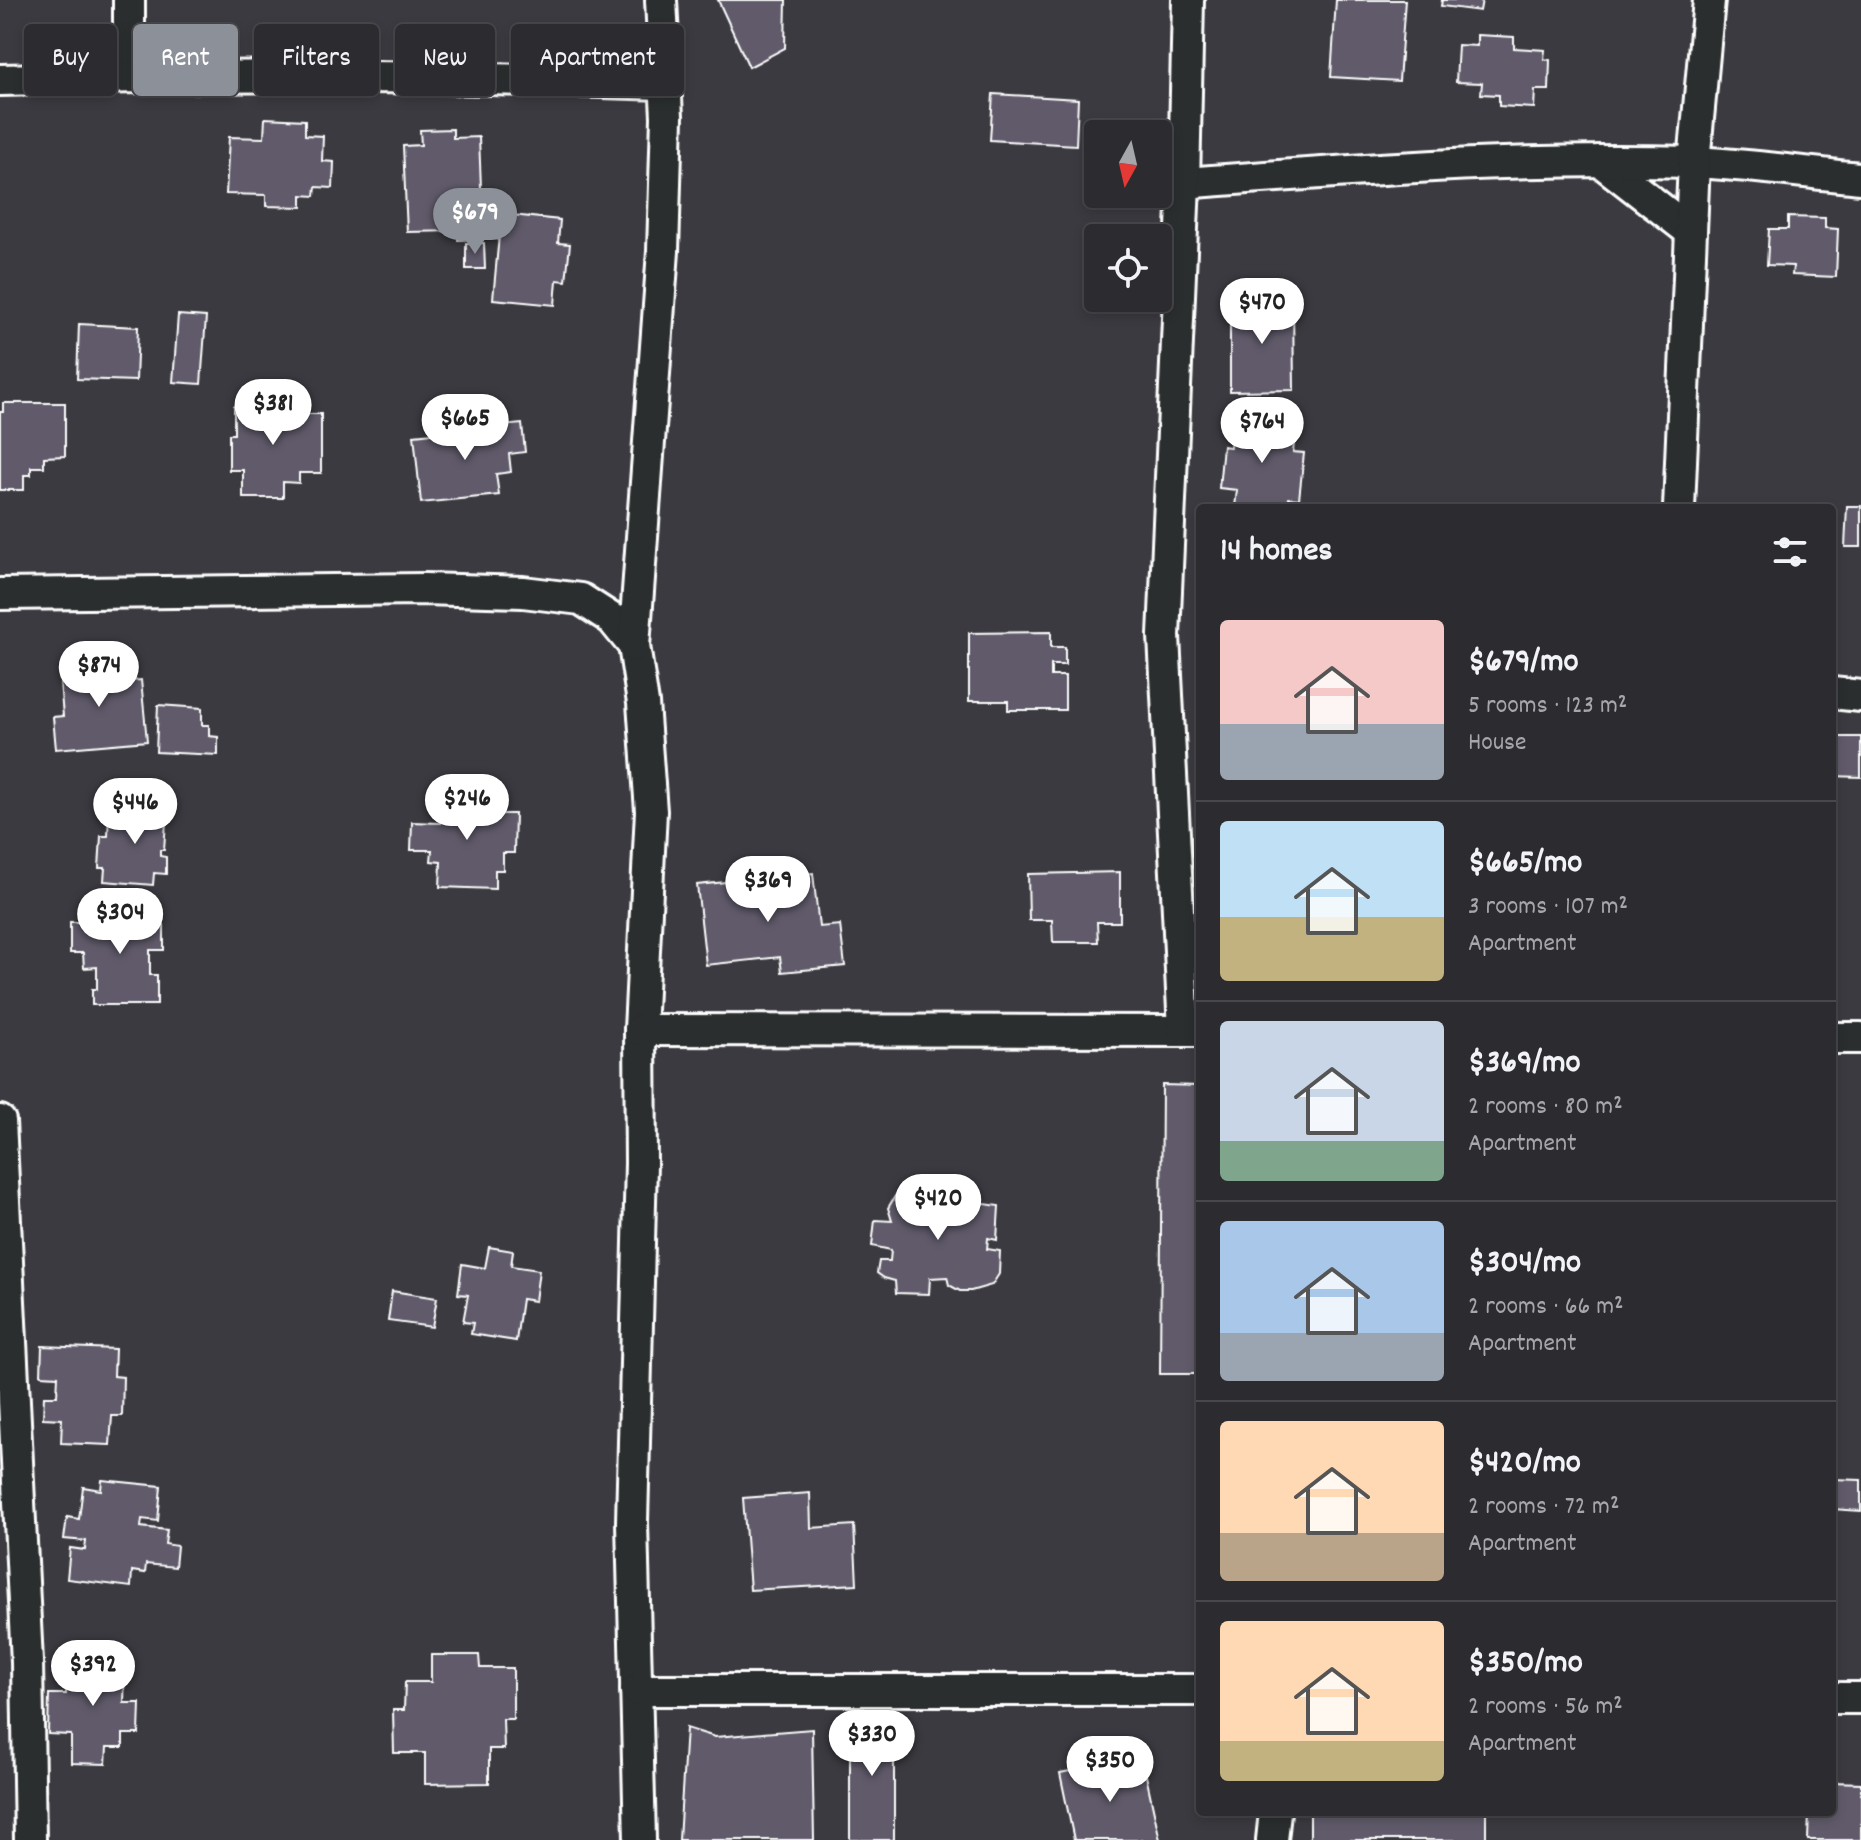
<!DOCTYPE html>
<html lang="en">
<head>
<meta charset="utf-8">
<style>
	body { margin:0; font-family:Dekko,sans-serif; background:#38383c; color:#f1f3f6; height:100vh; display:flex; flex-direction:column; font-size:30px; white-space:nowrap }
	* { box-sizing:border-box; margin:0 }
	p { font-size:26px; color:#a6a7ab }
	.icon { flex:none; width:44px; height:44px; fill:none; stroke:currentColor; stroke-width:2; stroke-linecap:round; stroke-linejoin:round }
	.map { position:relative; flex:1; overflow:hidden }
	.side { position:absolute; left:1196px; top:504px; width:640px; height:1312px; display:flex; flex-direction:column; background:#2c2c30; border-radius:8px; box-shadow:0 4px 12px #0003,0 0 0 2px #48484c }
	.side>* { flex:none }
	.guide { position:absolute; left:24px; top:24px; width:760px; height:72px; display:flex; gap:16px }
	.needle { width:52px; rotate:188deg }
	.tools { position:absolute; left:1084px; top:120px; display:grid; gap:16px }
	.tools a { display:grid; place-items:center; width:88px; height:88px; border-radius:8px; background:#2c2c30; box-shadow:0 4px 12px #0003,0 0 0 2px #48484c; font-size:40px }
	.price { position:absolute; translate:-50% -68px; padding:0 18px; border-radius:28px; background:#fff; color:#222; font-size:26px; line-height:52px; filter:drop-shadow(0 2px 4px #0008) }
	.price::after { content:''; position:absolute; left:50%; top:48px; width:24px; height:18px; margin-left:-12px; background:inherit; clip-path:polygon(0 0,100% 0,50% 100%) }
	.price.on { background:#8c9099; color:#fff }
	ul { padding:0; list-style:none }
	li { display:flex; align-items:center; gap:24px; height:200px; padding:0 24px }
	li+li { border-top:2px solid #48484c }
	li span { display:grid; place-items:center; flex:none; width:224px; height:160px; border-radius:8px; color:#555 }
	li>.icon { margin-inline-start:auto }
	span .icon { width:96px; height:96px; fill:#fffc; stroke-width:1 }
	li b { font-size:34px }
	h2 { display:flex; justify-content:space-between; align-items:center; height:96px; padding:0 24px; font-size:34px }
	.tag { padding:0 28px; border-radius:8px; background:#2c2c30; box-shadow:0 4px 12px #0003,0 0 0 2px #48484c; font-size:28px; line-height:72px }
	.tag.on { background:#8c9099; color:#fff }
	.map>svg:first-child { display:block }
	.building { fill:#605a6b; stroke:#fff; stroke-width:2 }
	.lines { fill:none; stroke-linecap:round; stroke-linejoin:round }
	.minor-casing { stroke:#fff; stroke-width:36 }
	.minor { stroke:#2a2d2e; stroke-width:30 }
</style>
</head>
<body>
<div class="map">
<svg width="1861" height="1840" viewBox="0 0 1861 1840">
	<rect width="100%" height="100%" fill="#3a3a40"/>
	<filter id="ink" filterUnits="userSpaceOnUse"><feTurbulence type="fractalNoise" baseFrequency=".0125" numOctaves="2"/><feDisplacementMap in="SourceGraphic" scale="16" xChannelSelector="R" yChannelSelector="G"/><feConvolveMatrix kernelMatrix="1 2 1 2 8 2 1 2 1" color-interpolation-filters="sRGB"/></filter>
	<g filter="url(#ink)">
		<g class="building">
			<polygon points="718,0 786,0 785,48 749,67"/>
			<polygon points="1336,0 1405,0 1399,81 1331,77"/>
			<polygon points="1442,0 1482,0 1480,11 1441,6"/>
			<polygon points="1477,35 1514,37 1514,48 1545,50 1544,59 1550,60 1549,90 1535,90 1534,108 1499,106 1499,95 1481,94 1482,83 1456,82 1458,45 1477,46"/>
			<polygon points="993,94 1078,99 1076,145 990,140"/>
			<polygon points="265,118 305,120 305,135 323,136 322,161 334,162 333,188 316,187 315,196 302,195 302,207 266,206 266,195 226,194 229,137 264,138"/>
			<polygon points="453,129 453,138 479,137 483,239 458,240 458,231 407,232 403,146 421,145 420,130"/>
			<polygon points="501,214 560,220 558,243 570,244 566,281 557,280 555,305 493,299"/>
			<polygon points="1788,217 1825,218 1825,228 1838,229 1836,277 1792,275 1793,266 1767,265 1769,229 1788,229"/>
			<polygon points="466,243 484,243 485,269 466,269"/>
			<polygon points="1293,300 1294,390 1230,391 1230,301"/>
			<polygon points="178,315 206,317 201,384 173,382"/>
			<polygon points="79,324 138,327 136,381 77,379"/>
			<polygon points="243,398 268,398 268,407 296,406 296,414 321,414 321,473 299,473 299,483 283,482 283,498 243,498 243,470 229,470 229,434 234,434 234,406 243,406"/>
			<polygon points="3,403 65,403 65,456 44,457 44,467 31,467 31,475 24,475 24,490 0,490 0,412 3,412"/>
			<polygon points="1233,420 1296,427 1293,452 1304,453 1299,499 1289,498 1288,508 1235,507 1237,490 1219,488 1223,446 1230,447"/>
			<polygon points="522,424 525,452 509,454 511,472 496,474 499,495 421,503 414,435"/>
			<polygon points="1847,506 1861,506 1861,547 1845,547"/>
			<polygon points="1051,632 1051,647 1065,647 1065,665 1051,665 1051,676 1065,676 1065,710 1008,710 1008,701 969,701 969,633"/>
			<polygon points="116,666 118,682 141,680 147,741 56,749 53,717 63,716 59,671"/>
			<polygon points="158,705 202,708 202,725 209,725 209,736 218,737 218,755 156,752"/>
			<polygon points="1832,737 1861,737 1861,777 1832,776"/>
			<polygon points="441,797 496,799 496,814 515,814 514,853 503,853 503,870 495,870 495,889 440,887 441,862 431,861 432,850 411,850 412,822 440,823"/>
			<polygon points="132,805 167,807 164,850 160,850 160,856 166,857 166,874 154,873 153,885 104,881 105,868 99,868 101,836 108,836 109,814 132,815"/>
			<polygon points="1120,872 1120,922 1097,922 1098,942 1053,942 1052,920 1029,920 1028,874"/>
			<polygon points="813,873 819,927 840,925 845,966 782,972 780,957 706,965 697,885"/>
			<polygon points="150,910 149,925 164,925 164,950 150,950 150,975 157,975 157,1005 92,1005 92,989 97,989 97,967 84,968 83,953 70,953 70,922 97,922 97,911"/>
			<polygon points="1162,1085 1200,1086 1200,1374 1160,1374"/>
			<polygon points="900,1188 926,1188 942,1196 943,1210 948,1211 950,1199 999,1206 997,1240 988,1238 987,1249 1000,1251 999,1274 992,1285 971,1291 960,1291 949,1285 947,1277 930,1278 929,1294 896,1293 895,1281 884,1278 877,1273 879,1261 890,1261 891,1250 872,1246 875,1220 892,1221 888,1208"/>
			<polygon points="489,1247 513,1251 511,1266 539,1270 535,1301 522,1299 516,1341 471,1334 473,1323 463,1322 468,1295 458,1294 462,1264 485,1268"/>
			<polygon points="392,1291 437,1298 432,1327 388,1321"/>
			<polygon points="42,1346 115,1349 114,1376 123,1377 122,1416 112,1416 110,1445 61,1443 62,1419 43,1418 44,1396 57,1396 58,1376 41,1375"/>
			<polygon points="1832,1479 1861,1480 1861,1511 1832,1509"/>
			<polygon points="102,1480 161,1486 158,1521 142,1519 141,1527 167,1530 165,1544 177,1546 175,1567 146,1564 145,1573 132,1571 131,1587 67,1579 70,1548 85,1550 86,1541 64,1539 67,1517 79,1519 83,1487 101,1490"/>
			<polygon points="810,1493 811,1528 854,1525 857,1584 750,1590 743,1498"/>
			<polygon points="67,1654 117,1654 117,1672 125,1673 124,1703 140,1703 139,1734 123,1734 123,1747 107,1747 106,1764 71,1763 71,1735 48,1734 49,1694 66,1694"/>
			<polygon points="431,1655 479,1655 480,1668 513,1668 513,1719 503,1719 504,1749 489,1749 489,1783 425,1784 425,1753 394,1753 393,1710 404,1710 405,1682 431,1682"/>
			<rect x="850" y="1716" width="44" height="124"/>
			<polygon points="686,1728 715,1737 812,1729 814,1840 679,1840"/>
			<polygon points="1143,1762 1160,1840 1074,1840 1060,1773 1105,1764 1107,1769"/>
			<polygon points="1832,1782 1861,1783 1861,1840 1808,1840 1809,1812 1832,1812"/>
			<rect x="1310" y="1812" width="176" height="28"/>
		</g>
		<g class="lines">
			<g class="minor-casing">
				<g id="minor">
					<polyline points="129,0 129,76"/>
					<path d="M0,80C222,74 443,76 664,84"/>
					<polyline points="1600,161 1691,232"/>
					<path d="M1184,183C1353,170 1521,157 1691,162C1747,164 1805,173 1861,178"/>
					<polyline points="1679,508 1694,162 1709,0"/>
					<polyline points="0,594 424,589 523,592 581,599 612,619 634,646 643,703 651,811 640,1030 641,1163 632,1522 640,1840"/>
					<polyline points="634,646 663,251 667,117 661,0"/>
					<polyline points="1832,693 1861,696"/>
					<polyline points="640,1030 1200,1031"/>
					<polyline points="1184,1030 1164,636 1184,183 1188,0"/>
					<polyline points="1832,1038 1861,1038"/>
					<polyline points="0,1121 27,1662 30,1840"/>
					<polyline points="636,1690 1200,1690"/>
					<polyline points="1832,1698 1861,1698"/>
					<polyline points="1272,1840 1275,1812"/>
				</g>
			</g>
			<use href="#minor" class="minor"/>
		</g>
	</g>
</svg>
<div class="tools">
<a><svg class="needle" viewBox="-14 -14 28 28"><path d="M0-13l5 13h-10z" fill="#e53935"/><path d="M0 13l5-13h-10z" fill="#a6a7ab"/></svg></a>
<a><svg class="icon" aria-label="locate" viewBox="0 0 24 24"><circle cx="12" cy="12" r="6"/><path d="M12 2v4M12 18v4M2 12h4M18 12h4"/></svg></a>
</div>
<b class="price on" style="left:475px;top:256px">$679</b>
<b class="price" style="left:1262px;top:346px">$470</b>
<b class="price" style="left:273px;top:447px">$381</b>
<b class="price" style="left:465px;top:462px">$665</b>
<b class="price" style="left:1262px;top:465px">$764</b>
<b class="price" style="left:99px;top:709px">$874</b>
<b class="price" style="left:467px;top:842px">$246</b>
<b class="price" style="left:135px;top:846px">$446</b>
<b class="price" style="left:768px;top:924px">$369</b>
<b class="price" style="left:120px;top:956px">$304</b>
<b class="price" style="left:938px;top:1242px">$420</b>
<b class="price" style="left:93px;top:1708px">$392</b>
<b class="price" style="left:872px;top:1778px">$330</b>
<b class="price" style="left:1110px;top:1804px">$350</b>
<div class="guide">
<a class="tag">Buy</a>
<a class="tag on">Rent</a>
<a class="tag">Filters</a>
<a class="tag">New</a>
<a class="tag">Apartment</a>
</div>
<section class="side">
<h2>14 homes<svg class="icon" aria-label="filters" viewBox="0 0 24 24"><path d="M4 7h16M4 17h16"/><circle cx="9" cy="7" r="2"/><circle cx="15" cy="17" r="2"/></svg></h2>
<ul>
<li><span style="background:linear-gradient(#f6c9c9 65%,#9aa5b1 0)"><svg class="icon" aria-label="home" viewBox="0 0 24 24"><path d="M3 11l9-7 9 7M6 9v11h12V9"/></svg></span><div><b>$679/mo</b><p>5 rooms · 123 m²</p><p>House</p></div></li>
<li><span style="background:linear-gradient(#bfe0f5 60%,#c2b280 0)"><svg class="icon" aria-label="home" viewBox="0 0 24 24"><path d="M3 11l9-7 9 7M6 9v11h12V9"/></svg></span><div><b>$665/mo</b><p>3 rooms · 107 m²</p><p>Apartment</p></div></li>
<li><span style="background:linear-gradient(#c9d6e8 75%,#7fa58c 0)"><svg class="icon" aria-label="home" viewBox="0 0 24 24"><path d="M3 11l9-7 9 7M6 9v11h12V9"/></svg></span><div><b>$369/mo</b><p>2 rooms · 80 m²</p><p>Apartment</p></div></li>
<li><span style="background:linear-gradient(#a9c7e8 70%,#9aa5b1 0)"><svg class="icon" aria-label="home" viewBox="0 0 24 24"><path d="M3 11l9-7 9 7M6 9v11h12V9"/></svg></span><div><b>$304/mo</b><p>2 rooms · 66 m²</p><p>Apartment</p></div></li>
<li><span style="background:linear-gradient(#ffd9b3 70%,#b9a48a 0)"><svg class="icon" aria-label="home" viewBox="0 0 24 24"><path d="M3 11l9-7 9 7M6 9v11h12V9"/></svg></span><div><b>$420/mo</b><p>2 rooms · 72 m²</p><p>Apartment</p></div></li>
<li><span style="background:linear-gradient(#ffd9b3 75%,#c2b280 0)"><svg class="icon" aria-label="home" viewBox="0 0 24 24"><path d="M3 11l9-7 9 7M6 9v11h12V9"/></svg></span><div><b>$350/mo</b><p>2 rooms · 56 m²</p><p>Apartment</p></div></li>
</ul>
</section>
</div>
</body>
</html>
